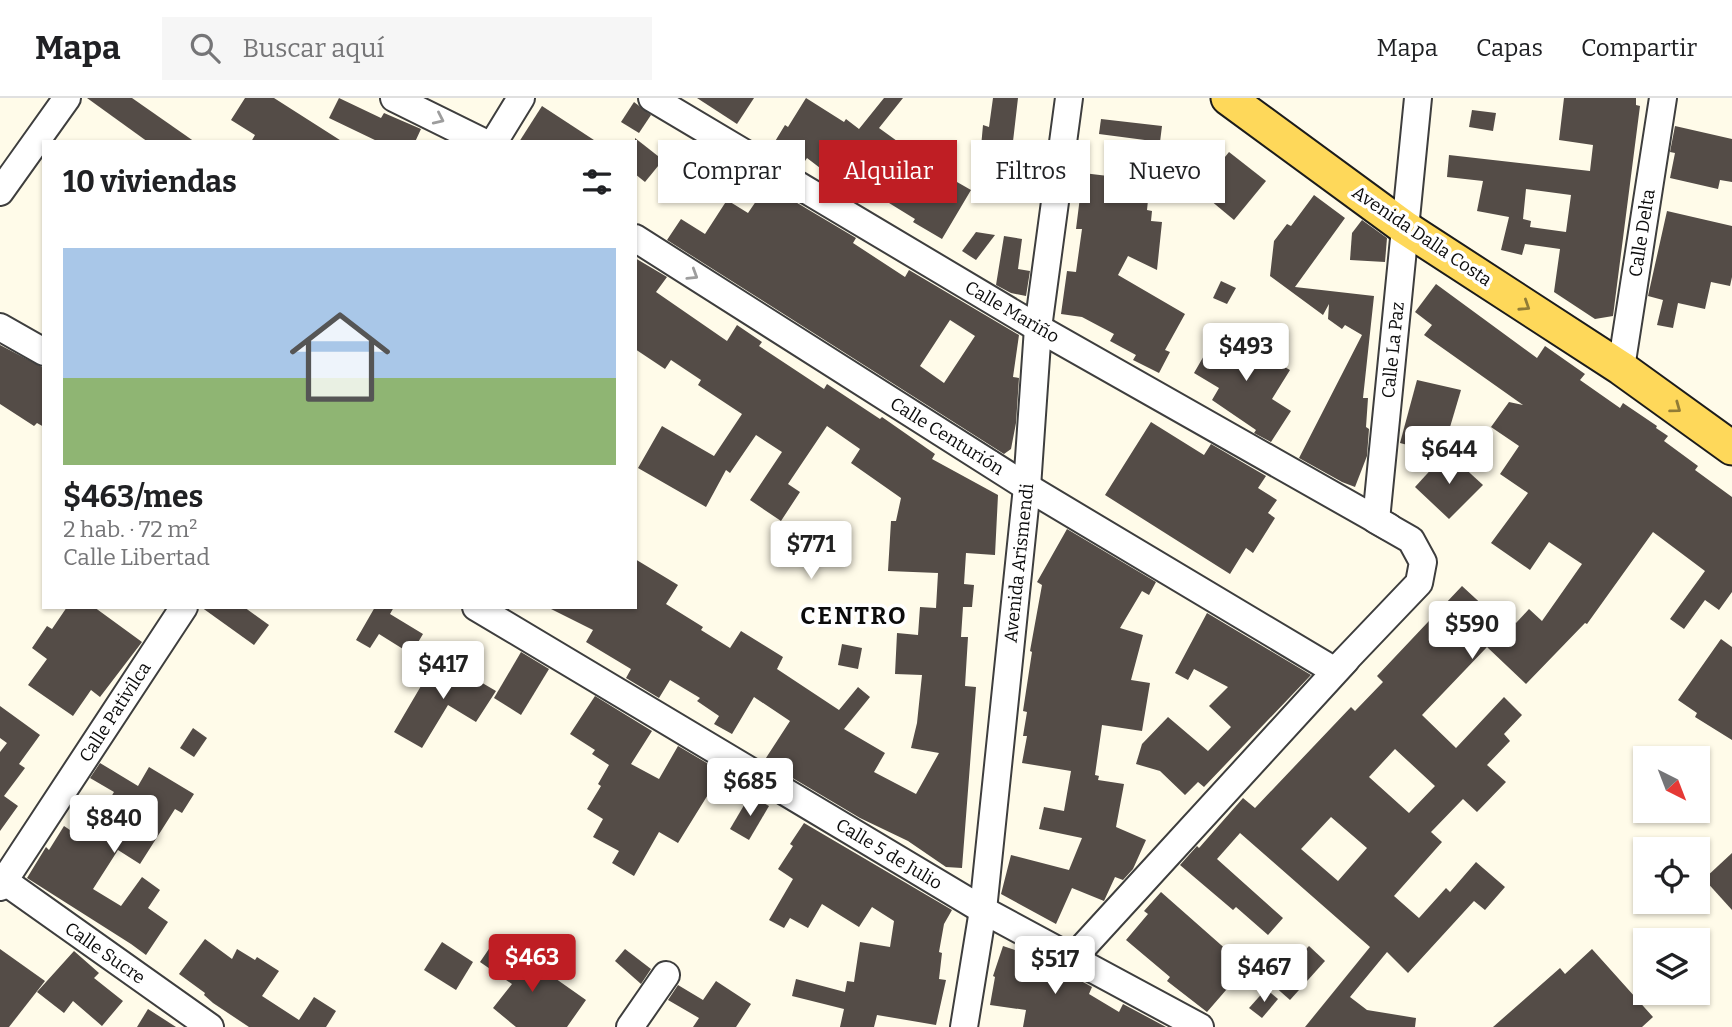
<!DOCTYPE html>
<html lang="es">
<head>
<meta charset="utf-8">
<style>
	body { margin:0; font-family:Bitter,serif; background:#f6f6f6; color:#202124; height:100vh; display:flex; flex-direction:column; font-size:26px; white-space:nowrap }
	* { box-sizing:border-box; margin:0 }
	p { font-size:23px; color:#757577 }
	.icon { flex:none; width:38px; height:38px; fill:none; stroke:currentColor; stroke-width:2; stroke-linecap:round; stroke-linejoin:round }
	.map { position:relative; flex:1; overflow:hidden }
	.side { position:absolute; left:42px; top:42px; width:595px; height:469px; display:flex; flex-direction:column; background:#fff; border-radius:0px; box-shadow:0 2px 5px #0004 }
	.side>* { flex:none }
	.top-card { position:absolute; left:658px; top:42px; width:665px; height:63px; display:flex; gap:14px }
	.needle { width:46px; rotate:138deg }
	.fabs { position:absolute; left:1633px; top:648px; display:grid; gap:14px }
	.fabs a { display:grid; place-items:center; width:77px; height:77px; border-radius:0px; background:#fff; box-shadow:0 2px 5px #0004; font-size:35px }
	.price { position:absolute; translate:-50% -60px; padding:0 16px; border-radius:7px; background:#fff; color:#222; font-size:23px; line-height:46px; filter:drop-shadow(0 2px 4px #0008) }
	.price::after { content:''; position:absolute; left:50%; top:42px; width:21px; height:16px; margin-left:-10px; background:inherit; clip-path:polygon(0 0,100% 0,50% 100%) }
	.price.selected { background:#bf1e24; color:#fff }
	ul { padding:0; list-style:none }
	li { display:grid; align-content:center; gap:14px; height:371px; padding:0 21px }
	li span { display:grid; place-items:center; height:217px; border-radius:0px; color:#555 }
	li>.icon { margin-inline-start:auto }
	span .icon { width:126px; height:126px; fill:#fffc; stroke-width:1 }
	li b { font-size:30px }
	h2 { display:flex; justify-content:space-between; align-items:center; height:84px; padding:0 21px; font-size:30px }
	.chip { padding:0 24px; border-radius:0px; background:#fff; box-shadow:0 2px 5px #0004; font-size:24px; line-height:63px }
	.chip.selected { background:#bf1e24; color:#fff }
	header { display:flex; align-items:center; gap:42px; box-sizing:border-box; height:98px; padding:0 35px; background:#fff; border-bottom:2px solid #e0e0e0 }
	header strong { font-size:33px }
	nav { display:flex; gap:38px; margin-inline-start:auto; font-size:24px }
	.search { width:490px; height:63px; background:#f6f6f6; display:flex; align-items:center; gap:18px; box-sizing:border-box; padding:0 24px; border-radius:0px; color:#757577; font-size:26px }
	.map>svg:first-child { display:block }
	.building { fill:#544c47; fill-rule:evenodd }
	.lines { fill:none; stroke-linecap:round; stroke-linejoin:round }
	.minor-casing { stroke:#3e3e3e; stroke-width:30 }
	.major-casing { stroke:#1c1c1c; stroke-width:37 }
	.minor { stroke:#fff; stroke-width:26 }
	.major { stroke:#fed85a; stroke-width:33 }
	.oneway { stroke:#9d9d9d }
	.oneway2 { stroke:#917c36 }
	.labels { text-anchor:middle; stroke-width:7; stroke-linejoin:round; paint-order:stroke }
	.street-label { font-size:18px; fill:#0b0b0b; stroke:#fff }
	.district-label { font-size:24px; font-weight:bold; letter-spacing:2px; fill:#0b0b0b; stroke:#fff }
</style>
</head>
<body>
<header>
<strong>Mapa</strong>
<div class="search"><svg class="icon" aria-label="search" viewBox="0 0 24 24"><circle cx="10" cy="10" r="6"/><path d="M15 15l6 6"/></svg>Buscar aquí</div>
<nav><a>Mapa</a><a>Capas</a><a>Compartir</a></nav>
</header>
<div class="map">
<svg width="1732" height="929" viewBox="0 0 1732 929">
	<rect width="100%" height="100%" fill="#fffbe9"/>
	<g class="building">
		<polygon points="87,0 132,0 195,44 148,44"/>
		<polygon points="245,0 274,0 343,44 251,44 255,37 231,22"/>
		<polygon points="339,0 381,20 384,15 421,31 415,44 379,44 329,20"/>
		<polygon points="697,0 754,0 737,26"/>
		<polygon points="806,0 844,24 846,21 859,31 884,0 903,0 879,30 897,43 894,48 971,92 942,141 913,124 915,121 889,105 902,84 878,67 858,99 807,60 805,63 774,45 785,27 788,29"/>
		<polygon points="993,0 1018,0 1012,52 1036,55 1033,77 979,71 983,27 989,29"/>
		<path d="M1564,0H1636V7L1640,8L1613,218L1595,221L1554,194L1560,151L1525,146L1522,157L1501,152L1509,119L1477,113L1483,83L1447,79L1449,57L1590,73L1593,47L1559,42ZM1526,91L1571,97L1566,134L1530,129L1531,123L1523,121Z"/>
		<polygon points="634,4 651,17 639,35 621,24"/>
		<polygon points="542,8 597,44 519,44"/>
		<polygon points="1472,12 1496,15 1493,33 1469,29"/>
		<polygon points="1101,21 1162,28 1160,44 1099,36"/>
		<polygon points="1675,28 1732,41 1732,84 1720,82 1718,91 1670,80 1675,55 1670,54"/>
		<polygon points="635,40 663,62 645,84 635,76"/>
		<polygon points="1229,54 1266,83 1234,122 1198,92"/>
		<polygon points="1083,75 1150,83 1147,112 1152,113 1151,123 1162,124 1157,172 1128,158 1118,177 1185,216 1165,252 1170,254 1159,275 1133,262 1136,257 1110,243 1114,236 1082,219 1061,216 1067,173 1076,174 1082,131 1076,131"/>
		<path d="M767,87L856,140L853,145L905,179L909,172L1019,237L1013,279L1019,280L1016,325L1011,351L1004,356L667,142L681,121L705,136L727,102L748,115ZM950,222L975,238L944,285L920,268Z"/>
		<polygon points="1314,97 1345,120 1295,189 1374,198 1363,300 1368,300 1366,329 1369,331 1367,358 1355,389 1342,384 1299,360 1362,237 1345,227 1342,231 1328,221 1329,206 1323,217 1270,178 1274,143 1287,126 1291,128"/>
		<polygon points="1667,113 1732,128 1732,179 1730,188 1711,184 1705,211 1678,205 1673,230 1657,227 1663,202 1648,198"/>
		<polygon points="1362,122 1387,140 1385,164 1350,162 1352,135"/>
		<polygon points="976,134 995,137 976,162 962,153"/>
		<polygon points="1004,138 1022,141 1018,171 1030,173 1026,198 1011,195 996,187"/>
		<polygon points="635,160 667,179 656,194 727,243 737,227 762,244 759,248 824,291 827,286 880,321 882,319 935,356 932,361 998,397 995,457 966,455 964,486 974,487 972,509 963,509 961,539 968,539 965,588 976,589 962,770 946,769 908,743 860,720 764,663 790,623 754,599 732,636 714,626 719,618 697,603 700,600 670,582 659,600 626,580 631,571 586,544 593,532 547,509 635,509 635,461 678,487 666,506 703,529 701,532 730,550 741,533 783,559 777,571 839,612 858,589 870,599 844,631 885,655 874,674 916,696 939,655 911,650 917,625 922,577 895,576 897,535 918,537 920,509 936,510 938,475 888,473 891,423 896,423 901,400 851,365 860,351 827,328 788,386 800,394 781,423 750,402 782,354 756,337 730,375 726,372 706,409 638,370 662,328 714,358 742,316 698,287 701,282 671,262 665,271 635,251"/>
		<polygon points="1221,183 1236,190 1227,206 1213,200"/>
		<path d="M1436,186L1537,260L1545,248L1585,276L1580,282L1620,310L1623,305L1657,328L1656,330L1668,338L1664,343L1698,368L1695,372L1732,399V494L1719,512L1705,502L1684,531L1670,521L1705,473L1653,434L1587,526L1585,525L1526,586L1487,549L1422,617L1456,650L1504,599L1522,617L1504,636L1510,643L1487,667L1506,684L1477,714L1463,701L1431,734L1442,744L1394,798L1419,820L1446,790L1450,794L1476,764L1505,789L1485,812L1474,803L1408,875L1387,854L1350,899L1367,912L1416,920L1415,929H1305L1370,849L1240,735L1217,761L1283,820L1268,837L1236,809L1233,812L1180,767L1197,748L1199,750L1243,700L1255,710L1351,609L1355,613L1383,584L1377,578L1462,488L1488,512L1495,505L1516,525L1529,511L1542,523L1582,466L1549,444L1530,472L1491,445L1528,395L1500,376L1519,348L1491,329L1509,304L1523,307L1424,237L1432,227L1415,214ZM1395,651L1435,688L1409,715L1369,679ZM1331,719L1367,750L1338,783L1301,751Z"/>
		<polygon points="1217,235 1244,251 1251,239 1272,251 1267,259 1290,272 1272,301 1291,313 1271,344 1254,335 1256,332 1212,302 1219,290 1194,275"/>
		<polygon points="0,247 44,270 44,329 37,325 34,328 0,306"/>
		<polygon points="1417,282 1461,292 1442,356 1400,345"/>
		<polygon points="1151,324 1204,357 1211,346 1266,378 1258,390 1277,402 1268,415 1275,420 1253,455 1246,450 1230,476 1105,397"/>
		<polygon points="1447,354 1483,387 1449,421 1415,389"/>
		<polygon points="1067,431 1156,484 1149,497 1142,493 1120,530 1143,537 1131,582 1150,585 1142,633 1102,627 1095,677 1099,678 1098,682 1124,686 1116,729 1146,742 1133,771 1123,782 1115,779 1104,803 1072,790 1056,826 1001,796 1011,757 1069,772 1082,740 1039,731 1044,709 1064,713 1071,673 1022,665 1027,638 1023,638 1027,614 1023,613 1032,554 1030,553 1042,487 1037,484"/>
		<polygon points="67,509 94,509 142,544 100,599 91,592 73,618 28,587 47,561 32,550 47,528 52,531"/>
		<polygon points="201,509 244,509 269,527 254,547"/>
		<polygon points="375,509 394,509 390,516 423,536 411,556 379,536 370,550 356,542"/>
		<polygon points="1207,515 1311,577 1204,689 1198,684 1185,697 1160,673 1136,666 1142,646 1168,619 1208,653 1231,629 1209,608 1228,589 1194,571 1188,582 1175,575"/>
		<polygon points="1721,541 1732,549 1732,642 1695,619 1697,615 1678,602"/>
		<polygon points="842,546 862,550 858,571 838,567"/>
		<polygon points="521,554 549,571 521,617 494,600"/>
		<polygon points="438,559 496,593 476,624 448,607 422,650 394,634"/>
		<polygon points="595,598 652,633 631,666 659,681 678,648 722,674 678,745 659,734 634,778 612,765 619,753 593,739 603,721 587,711 601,688 598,686 609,667 592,656 595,652 570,636"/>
		<polygon points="0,608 40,637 19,666 25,670 4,698 18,708 0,733 0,654 7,645 0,640"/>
		<polygon points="193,630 207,640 194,659 180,650"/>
		<polygon points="100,665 138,688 149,669 194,696 182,715 175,711 140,766 118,752 93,791 121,808 142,779 160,792 148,810 168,824 146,857 131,846 27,780 46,749 49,752 64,728 85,742 114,694 90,680"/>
		<polygon points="750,697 769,708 749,742 730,731"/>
		<polygon points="804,725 952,812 944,826 939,854 942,855 939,881 946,882 936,927 877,917 874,929 840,929 844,911 792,898 796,881 845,894 847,883 854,884 860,844 890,849 894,823 872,809 859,829 822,806 808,830 790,820 784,830 769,822 793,781 778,771 793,748 790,746"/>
		<polygon points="1732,755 1732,812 1704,781"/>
		<polygon points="1161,794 1246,869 1207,914 1167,883 1170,879 1126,842 1148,816 1144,813"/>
		<polygon points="205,841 232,861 237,851 255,862 257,859 279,873 262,898 299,922 314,899 336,913 326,929 249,929 213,905 204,897 205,895 179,876"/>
		<polygon points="442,844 473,864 456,892 424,872"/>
		<polygon points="493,845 538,876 542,871 586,902 567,929 516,929 493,910 512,886 480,864"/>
		<polygon points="1003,848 1039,860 1092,889 1089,896 1119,914 1123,906 1166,929 1023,929 1026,912 990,907 995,879 993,878"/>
		<polygon points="1309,848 1325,863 1290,902 1273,887"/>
		<polygon points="0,851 45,883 9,929 0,929"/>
		<polygon points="625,851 651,871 641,886 615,863"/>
		<polygon points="1592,851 1653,919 1642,929 1493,929 1560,870 1565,876"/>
		<polygon points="74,853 99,875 94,880 123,903 102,928 73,903 64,915 37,894"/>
		<polygon points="716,883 751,906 736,929 693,929 699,920 668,902 678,887 703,902"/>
		<polygon points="1266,891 1278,901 1262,920 1249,910"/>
		<polygon points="148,911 176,929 137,929"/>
	</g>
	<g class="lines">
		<g class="minor-casing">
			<g id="minor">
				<polyline points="394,0 483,44"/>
				<polyline points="652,0 1038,230 1389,429"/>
				<polyline points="494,44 521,0"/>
				<polyline points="0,94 67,0"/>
				<polyline points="635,140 1027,389 1335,573 1419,485 1423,464 1411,442 1376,422 1418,0"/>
				<polyline points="0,229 44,254"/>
				<polyline points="1621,270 1663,0"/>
				<polyline points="476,509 983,812 1200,929"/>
				<polyline points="0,780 210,929"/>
				<polyline points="0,789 184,509"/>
				<polyline points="1073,860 1346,562"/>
				<polyline points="630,929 666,877"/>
				<polyline points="964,929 983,812 1027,389 1038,230 1069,0"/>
			</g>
		</g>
		<g class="major-casing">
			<polyline id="major" points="1228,0 1404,129 1621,270 1732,350"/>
		</g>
		<use href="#minor" class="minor"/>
		<use href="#major" class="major"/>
	</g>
	<defs><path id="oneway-chevron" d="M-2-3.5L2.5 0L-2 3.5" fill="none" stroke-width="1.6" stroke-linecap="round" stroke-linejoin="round" transform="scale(1.75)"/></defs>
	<g class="oneway">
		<use href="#oneway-chevron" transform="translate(439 21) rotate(25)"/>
		<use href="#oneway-chevron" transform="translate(693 177) rotate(32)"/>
	</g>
	<g class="oneway2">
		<use href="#oneway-chevron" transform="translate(1525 208) rotate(33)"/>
		<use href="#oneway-chevron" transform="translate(1676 310) rotate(36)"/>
	</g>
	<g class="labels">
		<g class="street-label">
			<text transform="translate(1642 135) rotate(-81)" y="6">Calle Delta</text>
			<text transform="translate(1422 138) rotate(34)" y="6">Avenida Dalla Costa</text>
			<text transform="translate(1012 214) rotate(30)" y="6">Calle Mariño</text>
			<text transform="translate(1393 252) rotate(-84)" y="6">Calle La Paz</text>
			<text transform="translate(947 338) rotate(32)" y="6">Calle Centurión</text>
			<text transform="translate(1019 465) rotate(-84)" y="6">Avenida Arismendi</text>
			<text transform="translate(115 614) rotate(-57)" y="6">Calle Pativilca</text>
			<text transform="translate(889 756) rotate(31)" y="6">Calle 5 de Julio</text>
			<text transform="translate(105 855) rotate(35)" y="6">Calle Sucre</text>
		</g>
		<g class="district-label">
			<text x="854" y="526">CENTRO</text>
		</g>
	</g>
</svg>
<div class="fabs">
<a><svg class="needle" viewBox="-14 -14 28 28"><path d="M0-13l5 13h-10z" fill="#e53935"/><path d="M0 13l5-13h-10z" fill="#757577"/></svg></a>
<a><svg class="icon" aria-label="locate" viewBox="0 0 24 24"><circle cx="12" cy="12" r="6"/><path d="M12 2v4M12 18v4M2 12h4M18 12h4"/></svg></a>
<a><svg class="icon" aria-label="layers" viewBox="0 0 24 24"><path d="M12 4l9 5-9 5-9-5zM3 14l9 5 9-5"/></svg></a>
</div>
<b class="price" style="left:1246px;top:285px">$493</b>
<b class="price" style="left:1449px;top:388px">$644</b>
<b class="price" style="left:811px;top:483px">$771</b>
<b class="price" style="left:1472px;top:563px">$590</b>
<b class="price" style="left:443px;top:603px">$417</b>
<b class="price" style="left:750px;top:720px">$685</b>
<b class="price" style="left:114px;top:757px">$840</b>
<b class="price selected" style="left:532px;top:896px">$463</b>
<b class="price" style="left:1055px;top:898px">$517</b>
<b class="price" style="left:1264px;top:906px">$467</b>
<div class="top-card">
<a class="chip">Comprar</a>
<a class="chip selected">Alquilar</a>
<a class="chip">Filtros</a>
<a class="chip">Nuevo</a>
</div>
<section class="side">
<h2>10 viviendas<svg class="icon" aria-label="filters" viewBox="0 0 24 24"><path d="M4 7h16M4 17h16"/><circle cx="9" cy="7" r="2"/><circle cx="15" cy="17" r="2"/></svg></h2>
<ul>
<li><span style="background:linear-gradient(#a9c7e8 60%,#8fb573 0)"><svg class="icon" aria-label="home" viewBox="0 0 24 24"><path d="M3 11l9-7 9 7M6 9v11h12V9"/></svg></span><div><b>$463/mes</b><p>2 hab. · 72 m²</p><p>Calle Libertad</p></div></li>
</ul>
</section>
</div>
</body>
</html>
